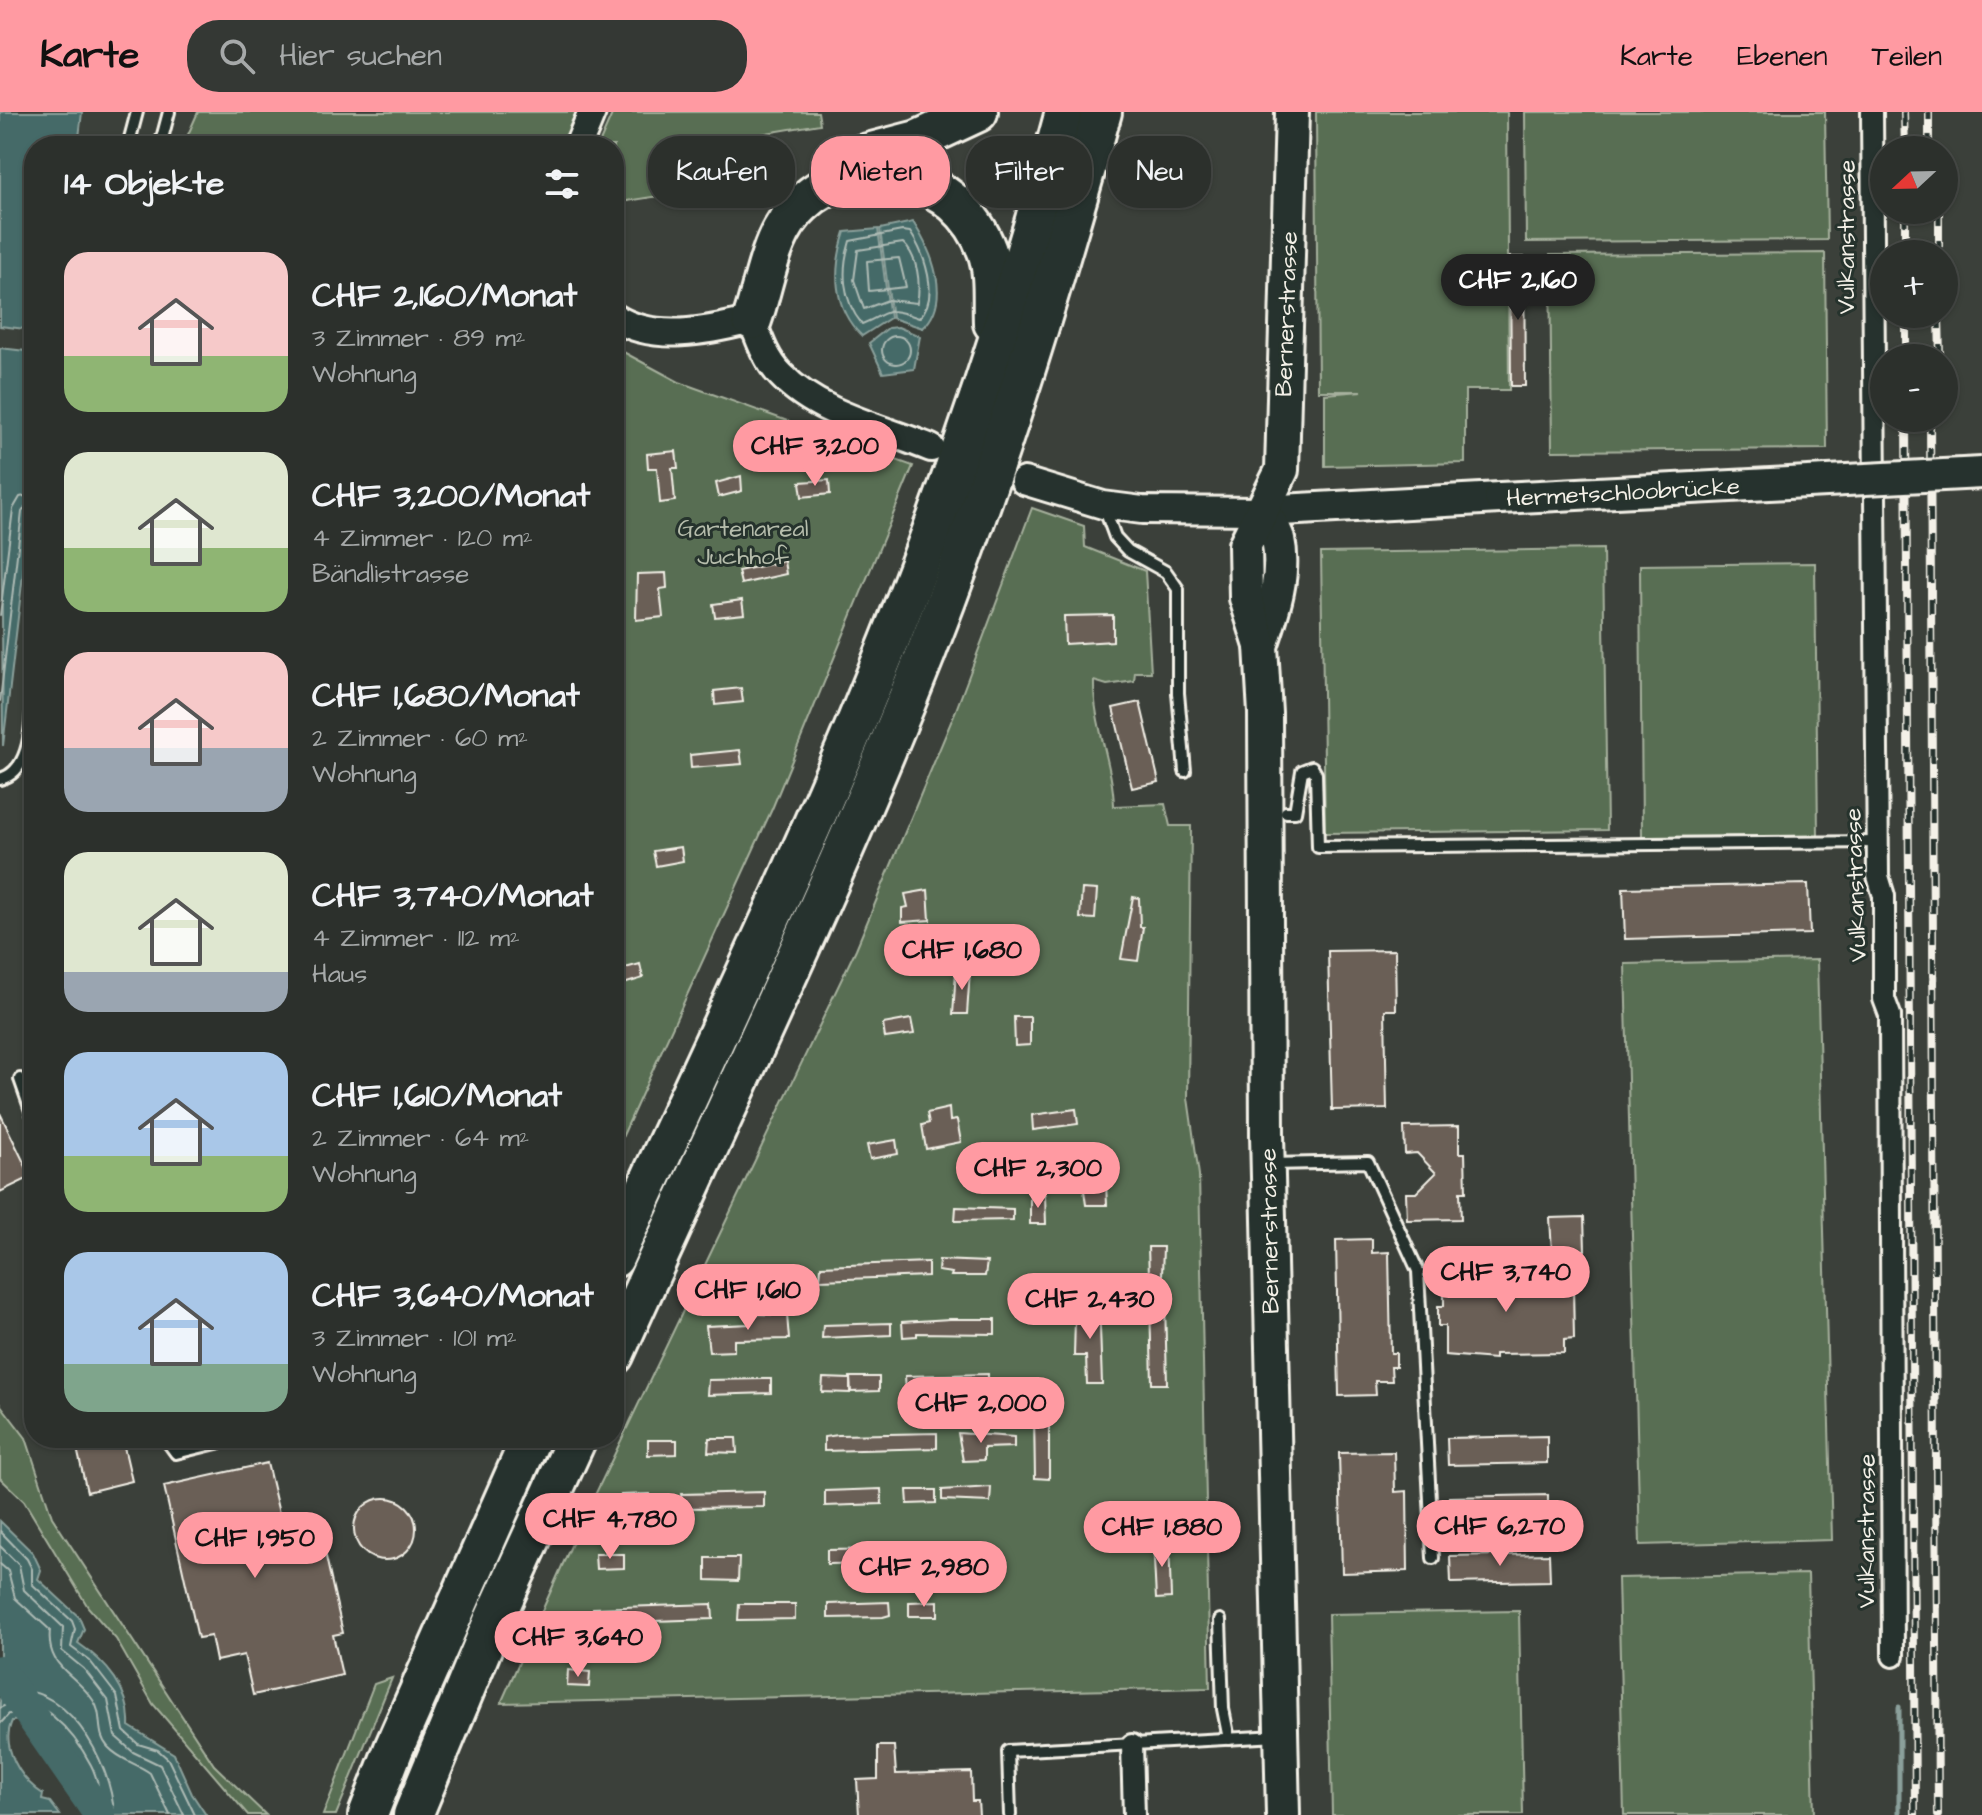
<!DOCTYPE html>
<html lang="de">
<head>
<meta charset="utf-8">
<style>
	body { margin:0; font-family:"Architects Daughter",sans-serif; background:#343834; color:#f1f3f6; height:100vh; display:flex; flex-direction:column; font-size:30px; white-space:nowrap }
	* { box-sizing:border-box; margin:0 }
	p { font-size:26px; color:#a6a9a9 }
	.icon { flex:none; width:44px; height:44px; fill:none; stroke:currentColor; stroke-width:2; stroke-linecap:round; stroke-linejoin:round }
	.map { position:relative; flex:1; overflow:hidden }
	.side { position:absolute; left:24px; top:24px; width:600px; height:1312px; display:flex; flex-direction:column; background:#2c302c; border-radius:32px; box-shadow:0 2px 6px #0004,0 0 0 2px #484b48 }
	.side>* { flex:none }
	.banner { position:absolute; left:648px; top:24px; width:760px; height:72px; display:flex; gap:16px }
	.needle { width:52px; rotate:248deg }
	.tools { position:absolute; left:1870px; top:24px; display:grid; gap:16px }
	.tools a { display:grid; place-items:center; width:88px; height:88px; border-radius:50%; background:#2c302c; box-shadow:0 2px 6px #0004,0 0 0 2px #484b48; font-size:40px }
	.price { position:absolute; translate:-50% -68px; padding:0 18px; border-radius:28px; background:#ff9aa2; color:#111; font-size:26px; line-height:52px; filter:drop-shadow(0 2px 4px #0008) }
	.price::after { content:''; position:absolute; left:50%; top:48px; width:24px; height:18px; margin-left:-12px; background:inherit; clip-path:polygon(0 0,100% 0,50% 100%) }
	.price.on { background:#222; color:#fff }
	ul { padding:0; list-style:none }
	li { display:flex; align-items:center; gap:24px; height:200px; padding:0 40px }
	li span { display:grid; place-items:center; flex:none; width:224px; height:160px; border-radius:24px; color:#555 }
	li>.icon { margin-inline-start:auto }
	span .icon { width:96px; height:96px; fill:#fffc; stroke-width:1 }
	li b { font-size:34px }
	h2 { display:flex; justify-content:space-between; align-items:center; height:96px; padding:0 40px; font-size:34px }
	.chip { padding:0 28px; border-radius:32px; background:#2c302c; box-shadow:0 2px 6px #0004,0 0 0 2px #484b48; font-size:28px; line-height:72px }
	.chip.on { background:#ff9aa2; color:#111 }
	header { display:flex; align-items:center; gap:48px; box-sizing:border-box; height:112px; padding:0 40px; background:#ff9aa2; color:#111 }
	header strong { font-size:38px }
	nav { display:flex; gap:44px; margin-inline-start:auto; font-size:28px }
	.search { width:560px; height:72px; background:#343834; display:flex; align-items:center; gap:20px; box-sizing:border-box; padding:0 28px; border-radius:32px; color:#a6a9a9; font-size:30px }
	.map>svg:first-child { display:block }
	.green { fill:#586e52; stroke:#a6b09d; stroke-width:2 }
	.water { fill:#456a68; stroke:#8ba09b; stroke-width:2 }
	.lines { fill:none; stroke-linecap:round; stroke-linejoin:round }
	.shore { stroke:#aebbb5; stroke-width:2 }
	.stream { stroke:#8ba09b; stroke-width:5 }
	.river { stroke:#456a68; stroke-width:32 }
	.building { fill:#6b5f57; stroke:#f4f1e8; stroke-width:2 }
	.service-casing { stroke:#f4f1e8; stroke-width:16 }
	.minor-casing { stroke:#f4f1e8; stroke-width:26 }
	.tertiary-casing { stroke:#f4f1e8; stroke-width:32 }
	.secondary-casing { stroke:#f4f1e8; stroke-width:36 }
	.primary-casing { stroke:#f4f1e8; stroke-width:38 }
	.motorway-casing { stroke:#f4f1e8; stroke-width:44 }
	.service { stroke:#26332d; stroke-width:10 }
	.minor { stroke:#26332d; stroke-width:20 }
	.tertiary { stroke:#26332d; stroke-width:26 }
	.secondary { stroke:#26332d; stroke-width:30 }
	.primary { stroke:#26332d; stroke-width:32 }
	.motorway { stroke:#26332d; stroke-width:38 }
	.rail-casing { stroke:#f4f1e8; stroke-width:8 }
	.rail { stroke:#26332d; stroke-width:5; stroke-dasharray:15; stroke-linecap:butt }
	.secondary-bridge-casing { stroke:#f4f1e8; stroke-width:36; stroke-linecap:butt }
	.secondary-bridge { stroke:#26332d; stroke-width:30 }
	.labels { text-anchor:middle; stroke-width:6; stroke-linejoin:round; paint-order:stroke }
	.street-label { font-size:24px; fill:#f4f1e8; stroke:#26332d }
	.park-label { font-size:24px; fill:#b6bdac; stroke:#26332d }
</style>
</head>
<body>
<header>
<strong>Karte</strong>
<div class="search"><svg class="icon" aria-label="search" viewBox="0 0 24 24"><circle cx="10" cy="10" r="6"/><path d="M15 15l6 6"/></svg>Hier suchen</div>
<nav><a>Karte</a><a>Ebenen</a><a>Teilen</a></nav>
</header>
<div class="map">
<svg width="1982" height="1703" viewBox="0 0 1982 1703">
	<rect width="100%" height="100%" fill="#3b403a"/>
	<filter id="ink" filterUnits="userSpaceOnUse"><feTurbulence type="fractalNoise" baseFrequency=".0125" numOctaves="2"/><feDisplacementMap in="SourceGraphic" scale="16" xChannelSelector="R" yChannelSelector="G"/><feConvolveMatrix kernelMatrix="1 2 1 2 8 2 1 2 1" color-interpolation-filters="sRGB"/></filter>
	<g filter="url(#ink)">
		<g class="green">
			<polygon points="198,0 576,0 561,34 183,34"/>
			<polygon points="613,0 818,0 820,12 743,25 748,70 614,91 614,34 598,34"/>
			<polygon points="1316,0 1507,0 1509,278 1465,278 1465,351 1325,354 1325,282 1362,279 1318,279"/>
			<polygon points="1525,0 1825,0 1827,128 1526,130"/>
			<polygon points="1825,141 1827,337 1552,339 1550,143"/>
			<polygon points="614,235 679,270 913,354 772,697 614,1043"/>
			<path d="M1032,396L1084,414L1085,435L1145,459L1151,560H1135L1134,569L1107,573L1094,569C1093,611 1113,652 1114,694L1165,692L1170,714H1191L1188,986L1199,1063L1210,1576L501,1591L574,1427L856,837L956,598Z"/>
			<polygon points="1603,437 1607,718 1325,721 1321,441"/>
			<polygon points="1815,451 1818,724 1642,725 1640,453"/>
			<polygon points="1817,848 1832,1428 1640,1433 1625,852"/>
			<polygon points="0,1292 26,1326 52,1405 214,1653 266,1703 248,1703 153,1592 116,1527 88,1495 24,1389 0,1366"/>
			<polygon points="1808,1462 1814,1703 1624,1703 1618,1466"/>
			<polygon points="1519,1499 1523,1703 1332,1703 1328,1502"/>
			<polygon points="392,1566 336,1703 323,1703 374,1572"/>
		</g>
		<g class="water">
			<polygon points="0,0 82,0 78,34 34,34 34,218 0,214"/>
			<path d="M913,110C931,138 953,187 923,216L892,206L880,117Z"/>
			<path d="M878,117L890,206L862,224C832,196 833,156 845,120Z"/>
			<polygon points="898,215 920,224 914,257 883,261 869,231 888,216"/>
			<polygon points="0,236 34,240 34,368 3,634"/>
			<path d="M0,1409L33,1441L41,1458L38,1467L79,1505L84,1517L78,1531C106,1550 131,1578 129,1614L174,1642L192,1682L206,1703H85C81,1691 80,1677 76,1665C68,1642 38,1604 12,1609C0,1635 21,1668 43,1682L42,1688L50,1690L60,1703H0Z"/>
		</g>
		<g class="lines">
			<g class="shore">
				<path d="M902,119L910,120C924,141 941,185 919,206C883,193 891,201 862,212C842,188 841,157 850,129Z"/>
				<path d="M903,131C918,145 921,171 917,191L888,188L864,197L854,168L858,138Z"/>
				<polygon points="899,146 906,175 869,179 867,149"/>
				<circle cx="896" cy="238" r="14"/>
				<polyline points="0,503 13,397 20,385 34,382"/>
				<polyline points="0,589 22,400 26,394 34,392"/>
				<polyline points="0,1419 27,1447 32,1457 32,1472 72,1509 75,1517 71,1535 90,1549 117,1584 124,1619 138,1632 158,1638 168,1647 195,1703"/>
				<polyline points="0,1434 19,1453 24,1478 63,1515 62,1539 84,1557 108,1588 115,1624 133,1640 160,1653 184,1703"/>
				<path d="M0,1452L8,1459L15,1486L50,1518C46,1556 74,1560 93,1588C104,1603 95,1621 108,1635C121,1649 137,1651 150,1661L170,1703"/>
				<path d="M0,1582C63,1560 112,1650 114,1703"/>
				<path d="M0,1596C37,1573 76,1624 91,1653C98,1666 101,1689 102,1703"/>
				<path d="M0,1612L9,1602L30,1601C68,1623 87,1661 92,1703"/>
			</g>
			<polyline class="stream" points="1899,1595 1899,1703"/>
			<polyline class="river" points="0,1559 100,1703"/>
		</g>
		<g class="building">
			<polygon points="1510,145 1524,145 1525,274 1511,274"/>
			<polygon points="676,339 678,356 672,356 675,389 660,391 657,356 648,356 647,342"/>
			<polygon points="741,364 742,379 719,385 716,371"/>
			<polygon points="829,368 830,382 802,385 800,370"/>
			<polygon points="784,449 786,462 741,472 738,459"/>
			<polygon points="666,461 667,476 660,477 663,505 636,508 637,462"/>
			<polygon points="742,488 744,502 715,505 713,492"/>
			<polygon points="1113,503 1113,529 1065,532 1064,504"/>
			<polygon points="741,576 743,590 715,593 714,579"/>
			<polygon points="1140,590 1159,670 1132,676 1113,596"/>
			<polygon points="740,638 742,652 691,656 690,643"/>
			<polygon points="681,735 683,749 656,754 653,739"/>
			<polygon points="1808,772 1810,822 1625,827 1623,776"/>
			<polygon points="1082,777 1097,778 1095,807 1080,806"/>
			<polygon points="928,778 930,808 902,810 902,796 908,795 905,782"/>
			<polygon points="1133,785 1139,786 1140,815 1143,815 1138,849 1121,847"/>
			<polygon points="1395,838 1396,898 1385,898 1387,997 1332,998 1328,839"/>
			<polygon points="640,852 643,866 614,875 614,859"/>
			<polygon points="956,859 970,859 967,902 953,902"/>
			<polygon points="1014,905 1030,905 1030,933 1015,934"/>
			<polygon points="911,907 914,922 885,926 883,912"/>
			<polygon points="949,996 950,1009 957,1008 961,1030 926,1037 922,1013 929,1011 927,1001"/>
			<polygon points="1076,997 1078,1012 1033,1018 1032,1003"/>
			<polygon points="0,1001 31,1065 0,1080"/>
			<polygon points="1459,1014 1459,1041 1465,1041 1466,1080 1460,1080 1461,1107 1407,1108 1406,1081 1416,1081 1436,1061 1417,1041 1405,1042 1404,1015"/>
			<polygon points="896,1028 898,1042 870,1047 867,1033"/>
			<polygon points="1083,1071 1106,1072 1107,1093 1086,1093"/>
			<polygon points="1030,1083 1045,1083 1046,1112 1030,1112"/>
			<polygon points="956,1095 1013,1097 1013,1108 955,1109"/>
			<polygon points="1584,1105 1585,1138 1552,1140 1550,1106"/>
			<polygon points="1372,1127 1372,1141 1389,1140 1391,1241 1396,1241 1396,1255 1391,1255 1392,1269 1375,1269 1376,1283 1339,1284 1336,1128"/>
			<polygon points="1148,1135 1163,1135 1162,1163 1149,1163"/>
			<polygon points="939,1148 987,1150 985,1164 951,1164 952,1161 938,1159"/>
			<polygon points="928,1150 928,1164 820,1168 821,1154"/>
			<polygon points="1474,1158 1494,1158 1494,1163 1563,1161 1563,1174 1573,1174 1574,1227 1564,1228 1564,1241 1495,1242 1495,1247 1445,1243 1445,1214 1438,1214 1438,1194 1444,1194 1444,1164 1474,1163"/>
			<polygon points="1085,1186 1099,1187 1102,1272 1087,1272 1086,1244 1074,1244 1075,1207 1086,1207"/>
			<polygon points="1150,1189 1165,1190 1167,1272 1152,1272"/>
			<polygon points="750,1202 787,1203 789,1227 734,1228 734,1239 709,1240 706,1214 750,1212"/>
			<polygon points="950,1207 995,1207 995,1222 917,1221 917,1224 903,1225 902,1210"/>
			<polygon points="891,1211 891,1223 822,1226 823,1213"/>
			<polygon points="988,1262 988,1277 906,1279 905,1264"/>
			<polygon points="850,1265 879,1265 879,1279 851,1280"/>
			<polygon points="823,1266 850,1267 850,1281 822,1280"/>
			<polygon points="764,1267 771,1267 771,1281 707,1283 708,1268"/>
			<polygon points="1034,1302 1049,1302 1049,1367 1035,1366"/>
			<polygon points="937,1321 937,1336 824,1339 824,1325 838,1323"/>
			<polygon points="958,1321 1014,1325 1014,1335 984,1336 984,1348 963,1349"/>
			<polygon points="1547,1324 1547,1351 1448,1353 1447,1326"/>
			<polygon points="102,1326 122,1326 132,1369 87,1380 76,1332"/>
			<polygon points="709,1326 736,1326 737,1341 708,1340"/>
			<polygon points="648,1328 677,1328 677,1342 648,1343"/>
			<polygon points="1394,1340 1395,1380 1407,1379 1408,1459 1342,1461 1339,1341"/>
			<polygon points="267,1351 287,1435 322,1427 343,1521 333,1523 342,1563 253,1583 244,1543 216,1549 211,1524 198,1526 164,1374"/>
			<polygon points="991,1375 990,1390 942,1388 942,1378"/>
			<polygon points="881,1377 882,1392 825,1394 825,1379"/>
			<polygon points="907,1378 936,1378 936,1391 908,1392"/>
			<polygon points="764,1380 764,1395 682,1396 681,1382"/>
			<polygon points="650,1382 650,1397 622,1398 621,1383"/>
			<polygon points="1548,1383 1548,1410 1449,1412 1449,1385"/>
			<circle cx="385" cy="1417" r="31"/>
			<polygon points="1153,1427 1169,1428 1171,1486 1156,1487"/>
			<polygon points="915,1431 965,1436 964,1450 909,1450 908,1436 915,1436"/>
			<polygon points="887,1437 886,1451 827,1452 827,1438"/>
			<polygon points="595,1442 624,1442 624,1456 596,1457"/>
			<polygon points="1549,1442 1550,1469 1451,1471 1450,1444"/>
			<polygon points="706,1446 739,1446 738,1469 706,1468"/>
			<polygon points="938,1489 938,1504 909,1504 909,1490"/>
			<polygon points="889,1490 890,1503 883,1505 828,1506 828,1492"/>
			<polygon points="712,1492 713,1507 593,1511 593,1496"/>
			<polygon points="739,1492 795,1492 795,1507 738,1508"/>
			<polygon points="568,1558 590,1560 589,1575 567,1574"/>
			<polygon points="878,1634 894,1634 896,1662 971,1660 972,1689 978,1689 979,1703 859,1703 857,1668 878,1667"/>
		</g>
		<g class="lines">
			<g class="service-casing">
				<g id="service">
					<polyline points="128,34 137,0"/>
					<polyline points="160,34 169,0"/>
					<polyline points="1104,395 1115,425 1128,439 1166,460 1178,477 1178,581 1185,659"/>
					<path d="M0,667C38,658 31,589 34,555"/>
					<polyline points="1286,700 1295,700 1302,659 1312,655 1316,662 1318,735 1878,730"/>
					<polyline points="20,967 34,1007"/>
					<polyline points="1270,1052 1368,1050 1418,1159 1433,1446"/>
					<polyline points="165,1326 176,1341 237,1326"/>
					<polyline points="1220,1508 1223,1597 1229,1627"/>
					<polyline points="1010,1703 1008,1639 1278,1624"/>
				</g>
			</g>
			<g class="minor-casing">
				<g id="minor">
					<polyline points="1872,0 1878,764 1884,784 1884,887 1890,903 1893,1544"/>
					<polyline points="1132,1633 1134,1703"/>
				</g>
			</g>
			<g class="tertiary-casing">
				<g id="tertiary">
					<polyline points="578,34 592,0"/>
					<path d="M614,205C654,231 708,219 752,208C759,227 766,248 781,263C818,302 882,316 931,336"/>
					<polyline points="1024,369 1103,393 1142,398 1263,399"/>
				</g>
			</g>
			<g class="secondary-casing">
				<polyline id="secondary" points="1263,399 1500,386"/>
			</g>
			<g class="primary-casing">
				<g id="primary">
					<path d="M1261,534C1272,501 1286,463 1278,427C1276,418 1268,408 1263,399"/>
					<polyline points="1283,1703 1267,1022 1265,601 1261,534 1246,486 1245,433 1282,358 1292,0"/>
				</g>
			</g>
			<g class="motorway-casing">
				<g id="motorway">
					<polyline points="845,47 918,28 978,0"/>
					<path d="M752,208C766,168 769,122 802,92C862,35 959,63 987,139C995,162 992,187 993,211"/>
					<path d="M614,1146C701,956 792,768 871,575C948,388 1013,196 1065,0"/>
					<path d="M614,1243C711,1027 815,813 905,593C984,401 1046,200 1102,0"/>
					<polyline points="368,1703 394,1636 531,1326"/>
					<polyline points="413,1703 492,1512 577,1326"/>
				</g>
			</g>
			<use href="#service" class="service"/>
			<use href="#minor" class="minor"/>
			<use href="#tertiary" class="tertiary"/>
			<use href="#secondary" class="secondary"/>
			<use href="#primary" class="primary"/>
			<use href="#motorway" class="motorway"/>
			<g class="rail-casing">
				<g id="rail">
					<polyline points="1904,0 1905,38"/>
					<polyline points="1929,38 1929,0"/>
					<polyline points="1905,98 1905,142"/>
					<polyline points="1939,98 1939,142"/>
					<polyline points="1906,202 1906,246"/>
					<polyline points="1939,202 1940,246"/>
					<polyline points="1906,306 1915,1703"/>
					<polyline points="1930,306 1938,1703"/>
				</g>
			</g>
			<use href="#rail" class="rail"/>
			<g class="secondary-bridge-casing">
				<polyline id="secondary-bridge" points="1500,386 1982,361"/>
			</g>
			<use href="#secondary-bridge" class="secondary-bridge"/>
		</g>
	</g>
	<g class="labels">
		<g class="street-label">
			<text transform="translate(1846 125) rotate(-90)" y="8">Vulkanstrasse</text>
			<text transform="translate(1286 202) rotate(-88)" y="8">Bernerstrasse</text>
			<text transform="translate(1623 380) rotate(-3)" y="8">Hermetschloobrücke</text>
			<text transform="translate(1855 773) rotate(-92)" y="8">Vulkanstrasse</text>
			<text transform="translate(1269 1119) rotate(-91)" y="8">Bernerstrasse</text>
			<text transform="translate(1866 1419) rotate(-90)" y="8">Vulkanstrasse</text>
		</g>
		<g class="park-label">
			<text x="743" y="424">Gartenareal<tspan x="743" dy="28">Juchhof</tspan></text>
		</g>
	</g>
</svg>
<div class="tools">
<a><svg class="needle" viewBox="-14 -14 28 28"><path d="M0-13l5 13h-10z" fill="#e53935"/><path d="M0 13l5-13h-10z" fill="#a6a9a9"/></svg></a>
<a>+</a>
<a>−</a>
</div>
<b class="price on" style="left:1518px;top:210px">CHF 2,160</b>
<b class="price" style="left:815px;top:376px">CHF 3,200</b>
<b class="price" style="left:962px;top:880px">CHF 1,680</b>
<b class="price" style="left:1038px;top:1098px">CHF 2,300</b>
<b class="price" style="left:1506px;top:1202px">CHF 3,740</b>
<b class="price" style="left:748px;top:1220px">CHF 1,610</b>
<b class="price" style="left:1090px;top:1229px">CHF 2,430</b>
<b class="price" style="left:981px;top:1333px">CHF 2,000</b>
<b class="price" style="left:610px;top:1449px">CHF 4,780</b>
<b class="price" style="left:1500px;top:1456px">CHF 6,270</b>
<b class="price" style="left:1162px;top:1457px">CHF 1,880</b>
<b class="price" style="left:255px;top:1468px">CHF 1,950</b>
<b class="price" style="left:924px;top:1497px">CHF 2,980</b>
<b class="price" style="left:578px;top:1567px">CHF 3,640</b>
<div class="banner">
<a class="chip">Kaufen</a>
<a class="chip on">Mieten</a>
<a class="chip">Filter</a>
<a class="chip">Neu</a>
</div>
<section class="side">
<h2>14 Objekte<svg class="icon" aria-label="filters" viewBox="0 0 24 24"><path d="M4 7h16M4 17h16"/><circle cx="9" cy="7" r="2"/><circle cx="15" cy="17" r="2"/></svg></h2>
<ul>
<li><span style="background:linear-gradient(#f6c9c9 65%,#8fb573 0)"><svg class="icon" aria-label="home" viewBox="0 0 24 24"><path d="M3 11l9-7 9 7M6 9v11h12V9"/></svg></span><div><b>CHF 2,160/Monat</b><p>3 Zimmer · 89 m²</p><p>Wohnung</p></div></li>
<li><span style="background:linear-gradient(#dfe7d0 60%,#8fb573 0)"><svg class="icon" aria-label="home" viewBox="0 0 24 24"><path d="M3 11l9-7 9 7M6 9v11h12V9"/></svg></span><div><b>CHF 3,200/Monat</b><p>4 Zimmer · 120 m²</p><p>Bändlistrasse</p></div></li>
<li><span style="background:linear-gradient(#f6c9c9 60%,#9aa5b1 0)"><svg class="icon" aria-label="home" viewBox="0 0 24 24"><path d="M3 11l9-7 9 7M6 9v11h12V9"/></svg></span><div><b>CHF 1,680/Monat</b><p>2 Zimmer · 60 m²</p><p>Wohnung</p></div></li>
<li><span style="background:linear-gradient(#dfe7d0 75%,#9aa5b1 0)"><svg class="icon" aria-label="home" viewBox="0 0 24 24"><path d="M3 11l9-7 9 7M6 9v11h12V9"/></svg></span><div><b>CHF 3,740/Monat</b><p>4 Zimmer · 112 m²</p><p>Haus</p></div></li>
<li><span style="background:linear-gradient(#a9c7e8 65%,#8fb573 0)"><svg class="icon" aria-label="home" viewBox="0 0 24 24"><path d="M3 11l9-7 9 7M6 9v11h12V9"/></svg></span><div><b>CHF 1,610/Monat</b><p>2 Zimmer · 64 m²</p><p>Wohnung</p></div></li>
<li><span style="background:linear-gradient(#a9c7e8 70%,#7fa58c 0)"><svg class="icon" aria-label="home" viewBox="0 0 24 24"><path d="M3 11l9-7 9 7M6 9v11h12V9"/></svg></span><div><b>CHF 3,640/Monat</b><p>3 Zimmer · 101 m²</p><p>Wohnung</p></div></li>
</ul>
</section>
</div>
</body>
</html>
